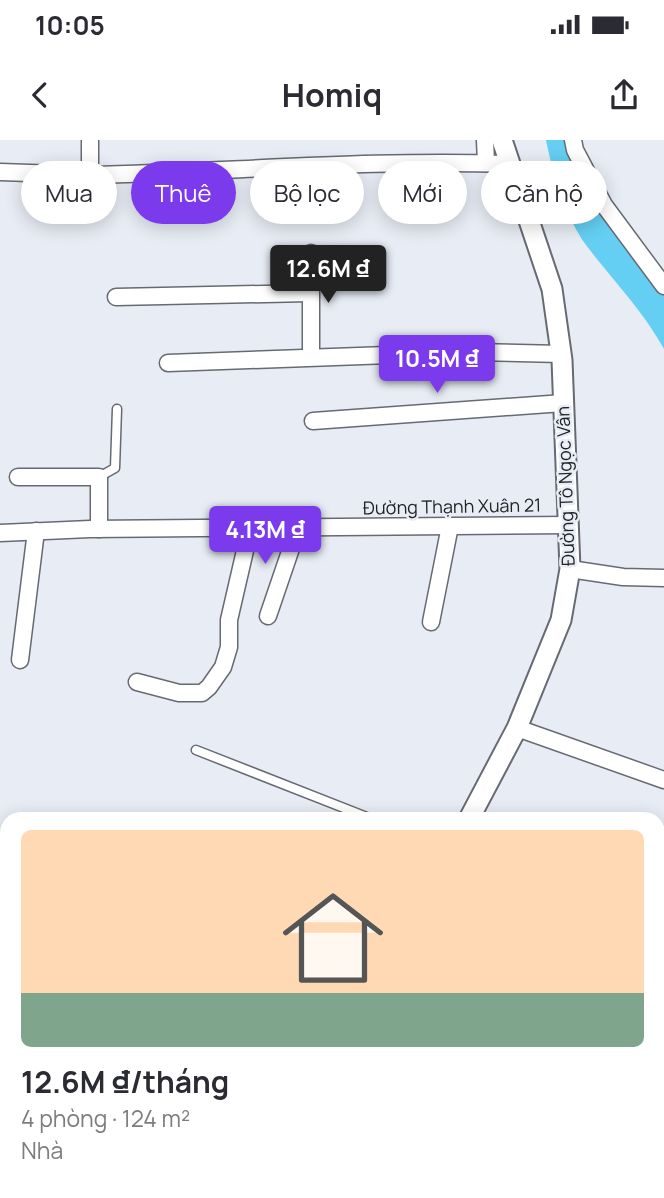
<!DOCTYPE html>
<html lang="vi">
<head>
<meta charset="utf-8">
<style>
	body { margin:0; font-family:Manrope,sans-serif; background:#f2f2f3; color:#2b2b33; height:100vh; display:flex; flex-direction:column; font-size:26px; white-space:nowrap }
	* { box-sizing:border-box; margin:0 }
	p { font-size:23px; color:#7c7c81 }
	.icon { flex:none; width:38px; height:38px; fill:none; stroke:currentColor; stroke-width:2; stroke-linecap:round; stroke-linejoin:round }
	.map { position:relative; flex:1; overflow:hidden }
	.side { position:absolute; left:0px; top:672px; width:665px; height:387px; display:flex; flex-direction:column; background:#fff; border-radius:21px 21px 0 0; box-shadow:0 4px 18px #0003 }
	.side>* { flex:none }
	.banner { position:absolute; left:21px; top:21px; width:623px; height:63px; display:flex; gap:14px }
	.price { position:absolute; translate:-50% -60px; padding:0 16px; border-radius:7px; background:#7c3aed; color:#fff; font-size:23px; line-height:46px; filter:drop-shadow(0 2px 4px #0008) }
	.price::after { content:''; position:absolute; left:50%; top:42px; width:21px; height:16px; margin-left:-10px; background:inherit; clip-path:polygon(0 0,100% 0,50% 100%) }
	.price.on { background:#222; color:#fff }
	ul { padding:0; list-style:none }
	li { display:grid; align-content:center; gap:14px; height:371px; padding:0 21px }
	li+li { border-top:2px solid #e1e1e2 }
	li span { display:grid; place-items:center; height:217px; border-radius:10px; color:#555 }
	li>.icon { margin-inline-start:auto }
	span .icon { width:126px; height:126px; fill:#fffc; stroke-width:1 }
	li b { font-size:30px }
	.tag { padding:0 24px; border-radius:32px; background:#fff; box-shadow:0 4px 18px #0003; font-size:24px; line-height:63px }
	.tag.on { background:#7c3aed; color:#fff }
	.status { display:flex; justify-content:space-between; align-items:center; height:49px; padding:0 35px; background:#fff; direction:ltr }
	.status svg { height:19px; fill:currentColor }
	header { display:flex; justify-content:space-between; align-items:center; height:91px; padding:0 21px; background:#fff; font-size:32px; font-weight:700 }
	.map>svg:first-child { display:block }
	.water { fill:#64cff3 }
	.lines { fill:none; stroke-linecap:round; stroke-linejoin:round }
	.service-casing { stroke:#666a71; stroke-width:11 }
	.minor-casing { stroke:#666a71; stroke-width:19 }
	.tertiary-casing { stroke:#666a71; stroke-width:23 }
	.service { stroke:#fff; stroke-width:8 }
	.minor { stroke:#fff; stroke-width:16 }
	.tertiary { stroke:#fff; stroke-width:19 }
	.labels { text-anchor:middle; stroke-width:5; stroke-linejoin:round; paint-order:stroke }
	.street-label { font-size:18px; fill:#212225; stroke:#e8edf5 }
</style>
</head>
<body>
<div class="status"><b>10:05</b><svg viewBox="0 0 49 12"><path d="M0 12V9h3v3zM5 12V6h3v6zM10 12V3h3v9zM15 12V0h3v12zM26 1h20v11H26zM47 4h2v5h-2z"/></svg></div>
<header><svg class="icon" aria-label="back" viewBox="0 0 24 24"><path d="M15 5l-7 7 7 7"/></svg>Homiq<svg class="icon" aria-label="share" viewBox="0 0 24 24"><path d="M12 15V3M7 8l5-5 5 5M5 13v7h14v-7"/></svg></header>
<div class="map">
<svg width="664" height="1058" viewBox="0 0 664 1058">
	<rect width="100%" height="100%" fill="#e8edf5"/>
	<g class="water">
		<path d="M546,0H569L574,23L603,79L664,155V209C641,168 614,142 586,105C565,76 553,35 546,0Z"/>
		<polygon points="664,750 664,867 658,892 658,779"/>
	</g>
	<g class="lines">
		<g class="service-casing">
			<g id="service">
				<polyline points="99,337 115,328 117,269"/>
				<polyline points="196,610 372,679"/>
				<polyline points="658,742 664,728"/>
				<polyline points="576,1058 577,1052"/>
			</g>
		</g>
		<g class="minor-casing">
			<g id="minor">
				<path d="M90,0V35C230,32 369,19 509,24"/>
				<polyline points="485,0 486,23"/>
				<polyline points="573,0 575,10 604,65 664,146"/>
				<polyline points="0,32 90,35"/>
				<polyline points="311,113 311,216"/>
				<polyline points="116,157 309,153"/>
				<polyline points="168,223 471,212 561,214"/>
				<polyline points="313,281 563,263"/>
				<polyline points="18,337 99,337 99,389"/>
				<polyline points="0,393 90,389 569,385"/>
				<polyline points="570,429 623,437 664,438"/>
				<polyline points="268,476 298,388"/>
				<polyline points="431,482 450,386"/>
				<polyline points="20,520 36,391"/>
				<polyline points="137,542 179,553 202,553 209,547 223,527 229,507 229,480 250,389"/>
				<polyline points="517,588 664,640"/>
				<polyline points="7,929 7,945"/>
				<polyline points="658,960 664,943"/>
				<polyline points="469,1052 509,1058"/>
				<polyline points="636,1052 637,1058"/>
				<polyline points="66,1058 67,1052"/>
			</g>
		</g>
		<g class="tertiary-casing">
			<g id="tertiary">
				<polyline points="469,679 517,588 561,480 570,429 562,220 552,149 502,0"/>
				<polyline points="80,1058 93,1052"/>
			</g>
		</g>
		<use href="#service" class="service"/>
		<use href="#minor" class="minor"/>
		<use href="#tertiary" class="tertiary"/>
	</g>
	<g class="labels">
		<g class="street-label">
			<text transform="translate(566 346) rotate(-92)" y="6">Đường Tô Ngọc Vân</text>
			<text transform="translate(452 367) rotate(-1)" y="6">Đường Thạnh Xuân 21</text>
		</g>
	</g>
</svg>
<b class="price on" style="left:328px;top:165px">12.6M ₫</b>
<b class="price" style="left:437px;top:255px">10.5M ₫</b>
<b class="price" style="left:265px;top:426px">4.13M ₫</b>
<div class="banner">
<a class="tag">Mua</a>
<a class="tag on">Thuê</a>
<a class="tag">Bộ lọc</a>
<a class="tag">Mới</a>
<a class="tag">Căn hộ</a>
</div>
<section class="side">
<ul>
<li><span style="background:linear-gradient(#ffd9b3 75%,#7fa58c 0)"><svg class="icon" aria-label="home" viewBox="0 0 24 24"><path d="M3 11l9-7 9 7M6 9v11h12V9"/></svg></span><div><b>12.6M ₫/tháng</b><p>4 phòng · 124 m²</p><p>Nhà</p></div></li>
</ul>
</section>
</div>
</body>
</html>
